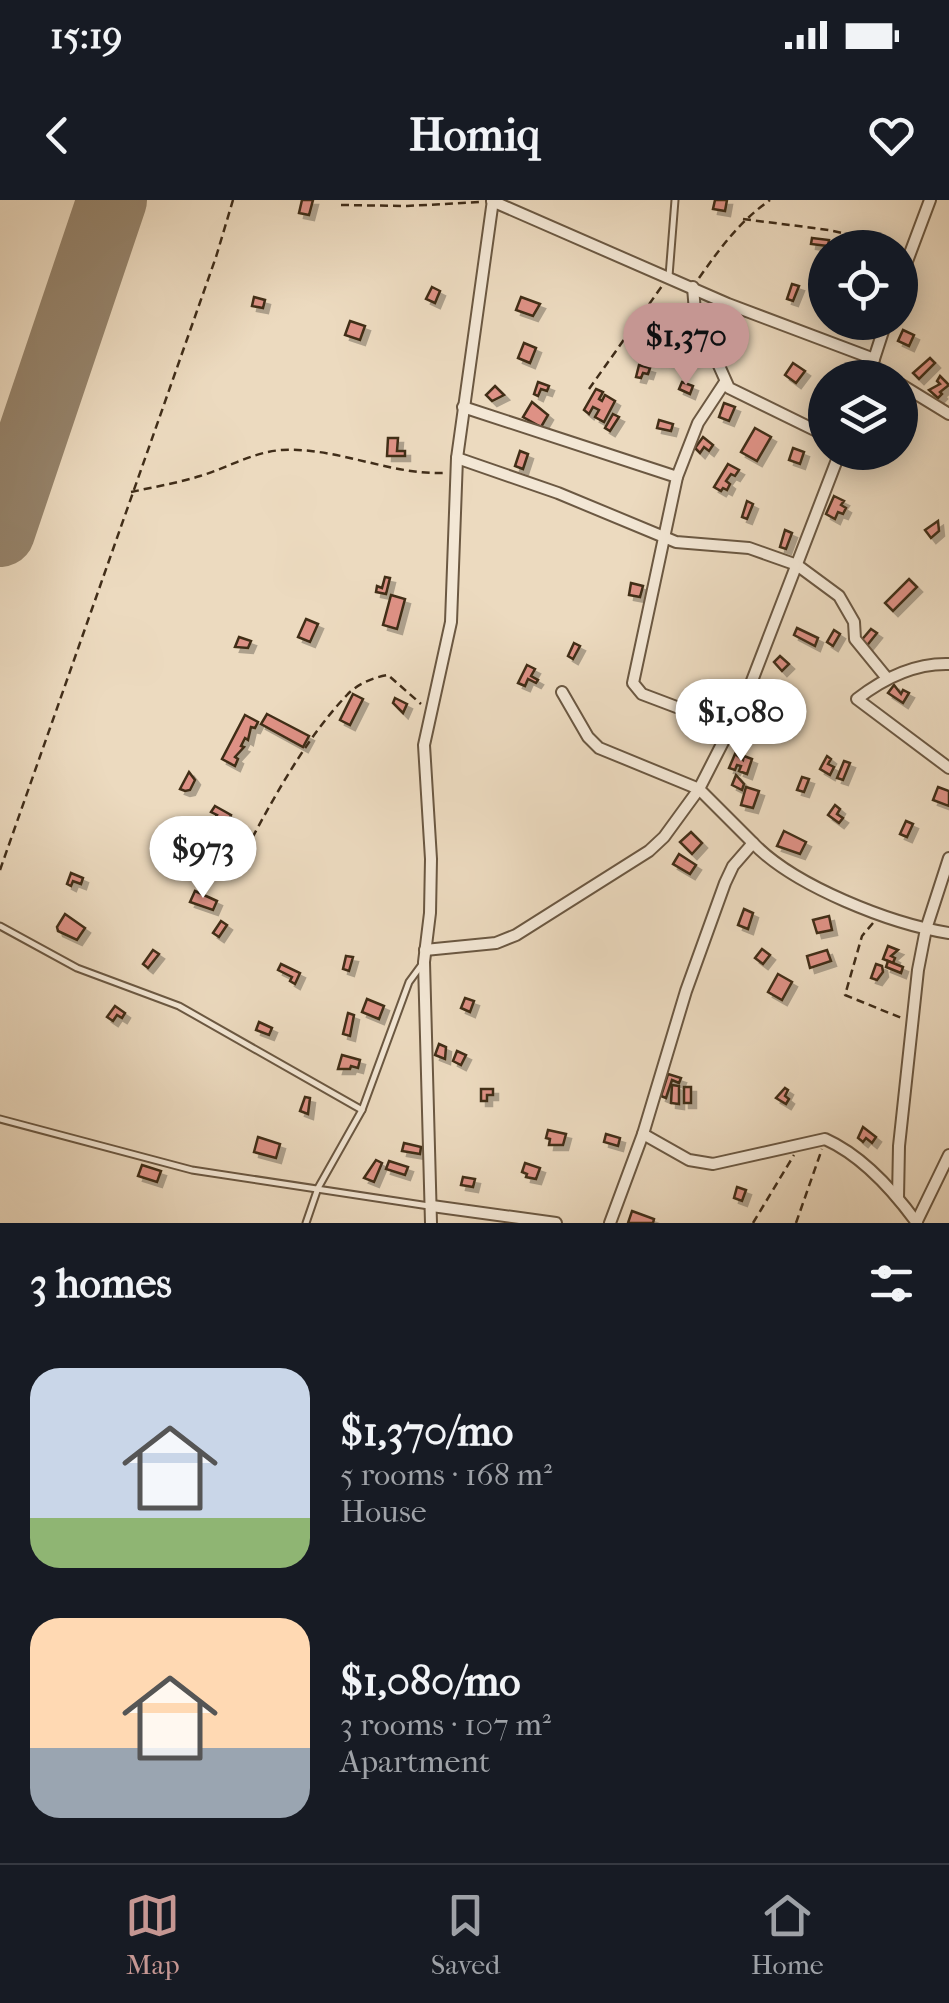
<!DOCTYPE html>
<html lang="en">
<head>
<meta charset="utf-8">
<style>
	body { margin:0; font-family:"IM FELL French Canon",serif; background:#242831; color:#f1f3f6; height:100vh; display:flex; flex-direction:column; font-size:38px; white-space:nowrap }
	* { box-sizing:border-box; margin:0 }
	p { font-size:32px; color:#9ea1a6 }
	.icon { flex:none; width:55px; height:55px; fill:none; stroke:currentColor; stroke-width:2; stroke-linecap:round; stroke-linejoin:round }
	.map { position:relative; height:1023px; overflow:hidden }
	.side { display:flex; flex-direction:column; background:#171b24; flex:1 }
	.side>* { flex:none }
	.tools { position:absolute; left:808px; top:30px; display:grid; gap:20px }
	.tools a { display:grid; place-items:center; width:110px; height:110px; border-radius:50%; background:#171b24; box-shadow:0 5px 25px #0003; font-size:50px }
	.price { position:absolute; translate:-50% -85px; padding:0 22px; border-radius:35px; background:#fff; color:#222; font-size:32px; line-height:65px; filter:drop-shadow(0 2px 5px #0008) }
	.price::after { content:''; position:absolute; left:50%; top:60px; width:30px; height:22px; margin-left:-15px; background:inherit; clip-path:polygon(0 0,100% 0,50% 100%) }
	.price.on { background:#c59692; color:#111 }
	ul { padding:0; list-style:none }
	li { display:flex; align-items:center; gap:30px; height:250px; padding:0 30px }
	li span { display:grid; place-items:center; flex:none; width:280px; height:200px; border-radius:30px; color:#555 }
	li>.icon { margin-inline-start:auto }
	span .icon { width:120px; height:120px; fill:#fffc; stroke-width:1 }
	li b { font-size:42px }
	h2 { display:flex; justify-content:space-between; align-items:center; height:120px; padding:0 30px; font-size:42px }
	.status { display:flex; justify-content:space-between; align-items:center; height:70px; padding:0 50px; background:#171b24; direction:ltr }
	.status svg { height:28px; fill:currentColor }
	header { display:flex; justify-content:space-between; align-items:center; height:130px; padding:0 30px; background:#171b24; font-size:45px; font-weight:800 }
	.tab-bar { display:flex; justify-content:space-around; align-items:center; height:140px; border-top:2px solid #363941; background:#171b24; font-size:28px; color:#9ea1a6 }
	.tab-bar a { display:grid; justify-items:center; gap:5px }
	.tab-bar .on { color:#c59692 }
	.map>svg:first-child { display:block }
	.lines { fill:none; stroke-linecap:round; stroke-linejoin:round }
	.runway { stroke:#96846c; stroke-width:70 }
	.building { fill:#de9185; stroke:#402d19; stroke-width:2.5; filter:url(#shadow) }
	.lane-casing { stroke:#6b5842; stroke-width:9 }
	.street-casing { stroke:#6b5842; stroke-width:14 }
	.path { stroke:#402d19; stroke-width:2.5; stroke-dasharray:8 5; stroke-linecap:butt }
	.lane { stroke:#f3e7d5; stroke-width:5 }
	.street { stroke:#f3e7d5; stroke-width:10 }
</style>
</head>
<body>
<div class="status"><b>15:19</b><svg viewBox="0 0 49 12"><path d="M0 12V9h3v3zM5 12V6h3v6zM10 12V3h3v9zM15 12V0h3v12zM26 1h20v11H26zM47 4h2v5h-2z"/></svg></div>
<header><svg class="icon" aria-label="back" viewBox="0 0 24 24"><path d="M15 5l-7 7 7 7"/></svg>Homiq<svg class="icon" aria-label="heart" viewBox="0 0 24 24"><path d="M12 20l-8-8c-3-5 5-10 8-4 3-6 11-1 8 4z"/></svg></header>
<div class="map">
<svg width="949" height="1023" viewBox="0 0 949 1023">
	<defs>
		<filter id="shadow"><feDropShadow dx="5" dy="5" stdDeviation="0" flood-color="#0004"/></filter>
	</defs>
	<rect width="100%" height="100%" fill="#ecdabf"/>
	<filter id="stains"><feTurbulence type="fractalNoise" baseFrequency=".002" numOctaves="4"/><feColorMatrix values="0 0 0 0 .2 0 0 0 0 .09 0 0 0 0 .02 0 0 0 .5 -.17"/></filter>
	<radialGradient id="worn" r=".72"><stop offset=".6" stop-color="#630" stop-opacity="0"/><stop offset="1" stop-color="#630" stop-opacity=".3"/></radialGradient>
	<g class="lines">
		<polyline class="runway" points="0,332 112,0"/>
	</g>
	<g class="building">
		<polygon points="302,0 313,0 309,15 299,13"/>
		<polygon points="715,0 727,0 725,11 713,9"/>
		<polygon points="812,38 829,40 828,46 811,44"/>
		<polygon points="792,84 799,86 793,101 787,99"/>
		<polygon points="432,87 440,91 435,103 426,99"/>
		<polygon points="254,97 265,100 263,108 252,106"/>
		<polygon points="521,97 540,104 533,116 516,110"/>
		<polygon points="350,121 365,126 360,140 345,135"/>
		<polygon points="903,130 914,135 909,146 898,141"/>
		<polygon points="524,143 536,148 530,163 518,158"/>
		<polygon points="930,158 935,163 919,179 913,173"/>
		<polygon points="793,163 805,171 796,183 785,175"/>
		<polygon points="639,165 650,168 648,174 643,173 641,178 636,177"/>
		<polygon points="940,176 949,185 940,192 942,194 938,198 929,190 940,184 937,181"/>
		<polygon points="538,182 549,186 547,191 541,189 538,196 534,194"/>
		<polygon points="682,182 693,186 690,194 679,189"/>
		<polygon points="495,186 504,195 492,201 486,195"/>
		<polygon points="596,189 603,192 599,199 602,201 605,195 615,201 604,222 595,217 599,210 593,207 589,214 584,210"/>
		<polygon points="532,202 548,215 541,227 523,217"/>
		<polygon points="724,203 735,207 729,221 719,217"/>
		<polygon points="613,214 619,217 610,231 605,228"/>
		<polygon points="659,220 673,224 671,231 657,228"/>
		<polygon points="755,228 771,237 757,261 741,252"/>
		<polygon points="703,237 713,245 709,251 704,247 700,253 695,248"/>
		<polygon points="388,238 398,238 397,251 405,251 405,256 387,256"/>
		<polygon points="793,248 804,252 800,264 789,260"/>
		<polygon points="520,251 528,254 523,269 515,266"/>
		<polygon points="728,264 739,270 735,276 731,274 726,281 730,284 727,290 723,288 721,291 714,287"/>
		<polygon points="834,296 844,301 841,305 846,308 843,314 838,312 835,319 826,314"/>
		<polygon points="747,301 753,304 747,319 742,317"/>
		<polygon points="938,321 939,331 931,338 925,330"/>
		<polygon points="785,330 792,333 786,349 780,347"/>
		<polygon points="385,377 390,378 386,394 376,392 377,386 382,388"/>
		<polygon points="909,379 917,387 893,411 885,403"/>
		<polygon points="631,383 643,386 640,397 629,395"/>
		<polygon points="391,395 405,399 397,429 383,425"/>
		<polygon points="306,419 318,424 310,442 298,437"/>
		<polygon points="797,428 818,438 815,446 794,435"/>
		<polygon points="871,429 877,433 865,448 859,443"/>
		<polygon points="834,430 840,434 833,446 827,442"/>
		<polygon points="239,437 251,441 248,448 235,447"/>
		<polygon points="574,443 580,446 573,459 568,456"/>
		<polygon points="780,456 789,464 782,471 774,462"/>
		<polygon points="527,465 535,469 531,476 538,480 536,483 528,479 525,486 518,483"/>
		<polygon points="894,485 901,494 903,490 909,493 903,503 888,493"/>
		<polygon points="353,494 363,499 350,525 340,520"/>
		<polygon points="395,498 407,504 403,513 393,503"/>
		<polygon points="722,499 731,502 727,515 718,512"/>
		<polygon points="267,514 309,536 303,547 261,524"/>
		<polygon points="245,515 258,522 255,528 251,527 248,540 245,538 241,546 244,547 235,557 238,559 235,566 222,559"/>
		<polygon points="735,554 743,560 744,556 752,559 747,574 739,571 741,566 737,565 735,570 729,568"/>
		<polygon points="827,556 831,559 828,564 834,567 830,575 820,569"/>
		<polygon points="844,561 850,563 843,580 837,578"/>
		<polygon points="189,572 195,580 190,590 185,591 180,589"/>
		<polygon points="736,575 744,584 742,590 732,585"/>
		<polygon points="802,577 809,579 804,592 797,590"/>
		<polygon points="746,587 759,591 753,608 741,605"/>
		<polygon points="938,587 949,591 949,606 933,600"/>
		<polygon points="835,605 840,609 837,614 843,618 839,623 828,615"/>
		<polygon points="215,606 231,615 228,621 215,618 217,615 211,612"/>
		<polygon points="906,621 913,624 907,637 900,634"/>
		<polygon points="784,631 806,642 800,654 777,646"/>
		<polygon points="691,632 702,643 692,654 680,642"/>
		<polygon points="679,654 696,665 690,674 673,664"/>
		<polygon points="183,664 197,672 194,677 180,670"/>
		<polygon points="71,673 83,678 81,684 73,681 71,686 67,684"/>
		<polygon points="195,691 217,701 213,710 190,702"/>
		<polygon points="744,709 753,713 748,729 738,725"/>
		<polygon points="65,714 85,728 77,740 58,731 57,727"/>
		<polygon points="829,716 832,730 817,733 813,720"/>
		<polygon points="221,721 227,725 219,737 213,733"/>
		<polygon points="888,746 898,750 891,756 895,758 893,763 883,759"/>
		<polygon points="762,749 770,755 763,764 755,758"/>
		<polygon points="153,750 159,754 148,768 143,764"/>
		<polygon points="827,750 831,761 810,768 807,756"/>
		<polygon points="346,756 353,757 349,771 343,769"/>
		<polygon points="888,761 903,767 901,773 886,767"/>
		<polygon points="281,764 300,773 295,784 290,781 292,777 278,770"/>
		<polygon points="876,764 882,766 883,772 877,780 871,778"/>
		<polygon points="778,774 792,782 782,800 768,792"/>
		<polygon points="465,798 474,801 470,812 461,808"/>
		<polygon points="367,799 384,806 379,819 362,812"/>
		<polygon points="115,806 125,813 122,818 117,815 113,821 107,817"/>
		<polygon points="348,813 354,815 350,836 343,834"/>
		<polygon points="259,822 272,828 269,835 256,830"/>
		<polygon points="439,844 446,847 445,859 435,855"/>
		<polygon points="457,851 466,855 461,865 453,861"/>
		<polygon points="342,855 360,860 358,868 351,866 350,869 338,869"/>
		<polygon points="668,874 681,878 679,883 672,880 666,898 661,896"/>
		<polygon points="672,885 679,886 679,904 671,903"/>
		<rect x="684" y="887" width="7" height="16"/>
		<polygon points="785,888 788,890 785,896 789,899 786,904 776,898"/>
		<polygon points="481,889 493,889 493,895 487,895 487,901 481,901"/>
		<polygon points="305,897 310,898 308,914 300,911"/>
		<polygon points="863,927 876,937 872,943 866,938 863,942 858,938"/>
		<polygon points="548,930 566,934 563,945 549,945 550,939 546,938"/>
		<polygon points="606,934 620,938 618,946 604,942"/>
		<polygon points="258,937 280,944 276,958 254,952"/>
		<polygon points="404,943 421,947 420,954 402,951"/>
		<polygon points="376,960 382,963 374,982 364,978"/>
		<polygon points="389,961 408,967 405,975 386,969"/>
		<polygon points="525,963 540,968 536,979 526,977 527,974 522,972"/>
		<polygon points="142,965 161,971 157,982 138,976"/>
		<polygon points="463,977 475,979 473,987 461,985"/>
		<polygon points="737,987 746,990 742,1001 734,998"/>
		<polygon points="632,1011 654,1019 653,1023 628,1023"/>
	</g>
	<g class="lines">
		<g class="lane-casing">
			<g id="lane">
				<polyline points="669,76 675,0"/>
				<polyline points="0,726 77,768 179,806 362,910"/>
				<polyline points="0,919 192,970 429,1006"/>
				<polyline points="306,1023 318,988 362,910 409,782 423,763"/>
			</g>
		</g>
		<g class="street-casing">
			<g id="street">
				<polyline points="492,1 728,104 874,159 867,178"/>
				<polyline points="900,80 930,0"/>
				<polyline points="693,87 695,112 729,188 825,235"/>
				<polyline points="874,159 886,122"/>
				<polyline points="872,168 889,178"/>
				<polyline points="900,184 949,214"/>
				<polyline points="463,207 677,277 633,483 642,494 732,528"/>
				<polyline points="457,258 558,293 676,342 749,348 797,365 839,396 854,422 855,439 886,477"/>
				<polyline points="677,277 698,223 725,182"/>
				<path d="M949,464C914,463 884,478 857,499L949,568"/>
				<path d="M753,643C794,686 891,724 949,733"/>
				<polyline points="425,750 496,743 516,735 649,651 664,637 699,589 599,548 588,537 562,492"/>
				<path d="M643,934L689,960L713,964L825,939C863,956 893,990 917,1023"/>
				<polyline points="898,998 899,946 918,770 926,729 949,658"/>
				<polyline points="432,1006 556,1023"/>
				<polyline points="431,1023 424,762 430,713 431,659 424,545 451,422 457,258 493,0"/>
				<polyline points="610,1023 643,934 686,791 725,683 733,666 753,643 699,589 745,499 840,252"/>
				<polyline points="916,1023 949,955"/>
			</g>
		</g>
		<g class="path">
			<polyline points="341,5 407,6 481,2"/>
			<polyline points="743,19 829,30 899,46"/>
			<path d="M699,78C721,47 739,22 770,0"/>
			<polyline points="589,189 662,86"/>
			<path d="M131,292C154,287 178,283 200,276C227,268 253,252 282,250C337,247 390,275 444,273"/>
			<polyline points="0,670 216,57 233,0"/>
			<path d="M234,672C265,614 301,543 347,495C357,484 374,477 388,475L421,504"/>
			<polyline points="873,723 862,736 845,795 904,819"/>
			<polyline points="753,1023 794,955"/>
			<polyline points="796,1023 822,949"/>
		</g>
		<use href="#lane" class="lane"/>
		<use href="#street" class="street"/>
	</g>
	<rect width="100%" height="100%" filter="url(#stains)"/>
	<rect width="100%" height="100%" fill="url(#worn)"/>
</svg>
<div class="tools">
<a><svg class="icon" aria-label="locate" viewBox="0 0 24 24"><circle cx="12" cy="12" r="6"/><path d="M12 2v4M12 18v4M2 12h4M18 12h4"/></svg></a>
<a><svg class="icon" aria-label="layers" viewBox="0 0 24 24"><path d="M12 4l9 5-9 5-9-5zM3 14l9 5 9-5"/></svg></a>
</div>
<b class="price on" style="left:686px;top:188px">$1,370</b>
<b class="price" style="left:741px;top:564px">$1,080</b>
<b class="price" style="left:203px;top:701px">$973</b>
</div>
<section class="side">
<h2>3 homes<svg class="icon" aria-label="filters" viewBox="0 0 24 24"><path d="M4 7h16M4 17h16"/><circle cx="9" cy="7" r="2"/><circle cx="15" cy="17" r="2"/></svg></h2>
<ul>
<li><span style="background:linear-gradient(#c9d6e8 75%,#8fb573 0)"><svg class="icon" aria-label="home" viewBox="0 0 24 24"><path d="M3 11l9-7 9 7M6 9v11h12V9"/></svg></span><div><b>$1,370/mo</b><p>5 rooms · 168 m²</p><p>House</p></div></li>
<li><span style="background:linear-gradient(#ffd9b3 65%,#9aa5b1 0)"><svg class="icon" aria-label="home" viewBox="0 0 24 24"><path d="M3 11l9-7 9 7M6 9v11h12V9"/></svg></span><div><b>$1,080/mo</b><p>3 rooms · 107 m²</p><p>Apartment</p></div></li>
</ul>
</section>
<nav class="tab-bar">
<a class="on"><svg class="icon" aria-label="map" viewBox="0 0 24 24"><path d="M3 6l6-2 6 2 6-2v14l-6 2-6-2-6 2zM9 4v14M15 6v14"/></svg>Map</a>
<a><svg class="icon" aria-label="saved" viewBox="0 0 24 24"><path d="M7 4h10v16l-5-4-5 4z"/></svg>Saved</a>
<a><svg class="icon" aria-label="home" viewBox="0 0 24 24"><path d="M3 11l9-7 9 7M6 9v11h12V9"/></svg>Home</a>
</nav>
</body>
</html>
